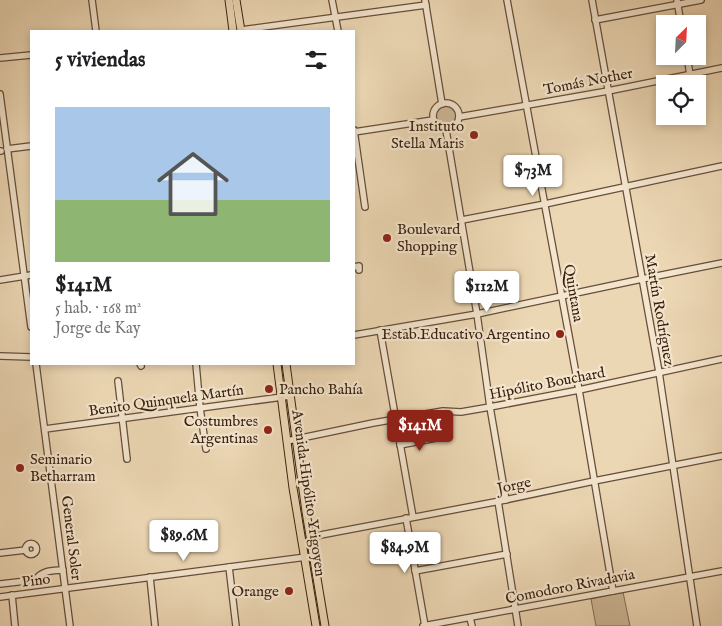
<!DOCTYPE html>
<html lang="es">
<head>
<meta charset="utf-8">
<style>
	body { margin:0; font-family:"IM FELL English",serif; background:#f2f2f2; color:#202124; height:100vh; display:flex; flex-direction:column; font-size:19px; white-space:nowrap }
	* { box-sizing:border-box; margin:0 }
	p { font-size:16px; color:#757577 }
	.icon { flex:none; width:28px; height:28px; fill:none; stroke:currentColor; stroke-width:2; stroke-linecap:round; stroke-linejoin:round }
	.map { position:relative; flex:1; overflow:hidden }
	.sheet { position:absolute; left:30px; top:30px; width:325px; height:335px; display:flex; flex-direction:column; background:#fff; border-radius:0px; box-shadow:0 2px 8px #0003 }
	.sheet>* { flex:none }
	.needle { width:32px; rotate:24deg }
	.controls { position:absolute; left:656px; top:15px; display:grid; gap:10px }
	.controls a { display:grid; place-items:center; width:50px; height:50px; border-radius:0px; background:#fff; box-shadow:0 2px 8px #0003; font-size:25px }
	.price { position:absolute; translate:-50% -42px; padding:0 11px; border-radius:5px; background:#fff; color:#222; font-size:16px; line-height:32px; filter:drop-shadow(0 1px 2px #0008) }
	.price::after { content:''; position:absolute; left:50%; top:30px; width:15px; height:11px; margin-left:-8px; background:inherit; clip-path:polygon(0 0,100% 0,50% 100%) }
	.price.active { background:#8f2418; color:#fff }
	ul { padding:0; list-style:none }
	li { display:grid; align-content:center; gap:10px; height:265px; padding:0 25px }
	li span { display:grid; place-items:center; height:155px; border-radius:0px; color:#555 }
	li>.icon { margin-inline-start:auto }
	span .icon { width:90px; height:90px; fill:#fffc; stroke-width:1 }
	li b { font-size:21px }
	h2 { display:flex; justify-content:space-between; align-items:center; height:60px; padding:0 25px; font-size:21px }
	.map>svg:first-child { display:block }
	.green { fill:#ceb898; stroke:#846c54 }
	.lines { fill:none; stroke-linecap:round; stroke-linejoin:round }
	.minor-casing { stroke:#664e38; stroke-width:8 }
	.major-casing { stroke:#3a210f; stroke-width:9 }
	.minor { stroke:#f3e5ce; stroke-width:5.5 }
	.major { stroke:#ecd7b4; stroke-width:7 }
	.poi-dot { fill:#8f2418; stroke:#f3e5ce; stroke-width:2 }
	.labels { text-anchor:middle; stroke-width:4.5; stroke-linejoin:round; paint-order:stroke }
	.street-label { font-size:15px; fill:#3a210f; stroke:#f3e5ce }
	.poi-label { font-size:15px; fill:#3a210f; stroke:#f3e5ce; text-anchor:end }
</style>
</head>
<body>
<div class="map">
<svg width="722" height="626" viewBox="0 0 722 626">
	<rect width="100%" height="100%" fill="#ecd7b4"/>
	<filter id="stains"><feTurbulence type="fractalNoise" baseFrequency=".004" numOctaves="4"/><feColorMatrix values="0 0 0 0 .2 0 0 0 0 .09 0 0 0 0 .02 0 0 0 .5 -.17"/></filter>
	<radialGradient id="worn" r=".72"><stop offset=".6" stop-color="#630" stop-opacity="0"/><stop offset="1" stop-color="#630" stop-opacity=".3"/></radialGradient>
	<g class="green">
		<circle cx="446" cy="116" r="11"/>
		<polygon points="623,592 630,626 596,626 591,599"/>
	</g>
	<g class="lines">
		<g class="minor-casing">
			<g id="minor">
				<polyline points="92,0 96,31"/>
				<polyline points="332,0 338,31"/>
				<polyline points="425,0 442,104"/>
				<polyline points="507,0 579,390 613,591"/>
				<polyline points="592,0 659,372 697,626"/>
				<polyline points="677,0 681,24"/>
				<polyline points="595,20 701,0"/>
				<polyline points="241,30 426,5"/>
				<polyline points="687,56 690,75"/>
				<polyline points="0,58 31,55"/>
				<polyline points="0,94 31,327"/>
				<circle cx="446" cy="116" r="13"/>
				<polyline points="459,117 608,91 722,68"/>
				<polyline points="354,130 365,207"/>
				<polyline points="446,130 477,314 490,407 506,500"/>
				<polyline points="354,132 433,120"/>
				<polyline points="7,149 31,146"/>
				<polyline points="0,151 1,151"/>
				<polyline points="462,220 545,204 722,166"/>
				<polyline points="354,267 359,266 359,270"/>
				<polyline points="0,280 31,275"/>
				<polyline points="380,330 413,517"/>
				<polyline points="354,335 477,314 642,279 722,263"/>
				<polyline points="0,356 31,357"/>
				<polyline points="36,364 70,626"/>
				<polyline points="140,364 141,366"/>
				<polyline points="196,364 200,408 206,449"/>
				<polyline points="118,381 127,459"/>
				<polyline points="45,429 290,396"/>
				<polyline points="287,441 373,423 443,411 461,412 490,407 579,390 722,359"/>
				<polyline points="400,445 436,438"/>
				<polyline points="498,501 518,626"/>
				<polyline points="406,518 425,626"/>
				<polyline points="310,537 500,501 594,481 722,456"/>
				<circle cx="31" cy="549" r="5.5"/>
				<polyline points="0,553 26,550"/>
				<polyline points="229,567 236,626"/>
				<polyline points="415,571 507,554"/>
				<polyline points="150,577 155,626"/>
				<path d="M0,584L35,580C43,570 51,571 63,570"/>
				<polyline points="12,595 15,626"/>
				<polyline points="0,597 314,556"/>
				<polyline points="470,618 472,626"/>
				<polyline points="423,626 722,571"/>
			</g>
		</g>
		<g class="major-casing">
			<g id="major">
				<polyline points="229,0 233,31"/>
				<polyline points="236,0 241,31"/>
				<polyline points="277,364 293,488 316,626"/>
				<polyline points="286,364 306,512 325,626"/>
			</g>
		</g>
		<use href="#minor" class="minor"/>
		<use href="#major" class="major"/>
	</g>
	<g class="poi-dot">
		<circle cx="474" cy="135" r="5"/>
		<circle cx="387" cy="238" r="5"/>
		<circle cx="560" cy="334" r="5"/>
		<circle cx="269" cy="389" r="5"/>
		<circle cx="268" cy="430" r="5"/>
		<circle cx="20" cy="468" r="5"/>
		<circle cx="289" cy="591" r="5"/>
	</g>
	<g class="labels">
		<g class="street-label">
			<text transform="translate(588 81) rotate(-11)" y="5">Tomás Nother</text>
			<text transform="translate(574 293) rotate(80)" y="5">Quintana</text>
			<text transform="translate(660 310) rotate(80)" y="5">Martín Rodríguez</text>
			<text transform="translate(547 383) rotate(-11)" y="5">Hipólito Bouchard</text>
			<text transform="translate(166 400) rotate(-8)" y="5">Benito Quinquela Martín</text>
			<text transform="translate(514 485) rotate(-12)" y="5">Jorge</text>
			<text transform="translate(309 493) rotate(82)" y="5">Avenida Hipólito Yrigoyen</text>
			<text transform="translate(72 538) rotate(83)" y="5">General Soler</text>
			<text transform="translate(36 580) rotate(-7)" y="5">Pino</text>
			<text transform="translate(570 586) rotate(-11)" y="5">Comodoro Rivadavia</text>
		</g>
		<g class="poi-label">
			<text x="464" y="131">Instituto<tspan x="464" dy="17">Stella Maris</tspan></text>
			<text x="397" y="234" text-anchor="start">Boulevard<tspan x="397" dy="17">Shopping</tspan></text>
			<text x="550" y="339">Estab.Educativo Argentino</text>
			<text x="279" y="394" text-anchor="start">Pancho Bahía</text>
			<text x="258" y="426">Costumbres<tspan x="258" dy="17">Argentinas</tspan></text>
			<text x="30" y="464" text-anchor="start">Seminario<tspan x="30" dy="17">Betharram</tspan></text>
			<text x="279" y="596">Orange</text>
		</g>
	</g>
	<rect width="100%" height="100%" filter="url(#stains)"/>
	<rect width="100%" height="100%" fill="url(#worn)"/>
</svg>
<div class="controls">
<a><svg class="needle" viewBox="-14 -14 28 28"><path d="M0-13l5 13h-10z" fill="#e53935"/><path d="M0 13l5-13h-10z" fill="#757577"/></svg></a>
<a><svg class="icon" aria-label="locate" viewBox="0 0 24 24"><circle cx="12" cy="12" r="6"/><path d="M12 2v4M12 18v4M2 12h4M18 12h4"/></svg></a>
</div>
<b class="price" style="left:533px;top:197px">$73M</b>
<b class="price" style="left:487px;top:313px">$112M</b>
<b class="price active" style="left:420px;top:452px">$141M</b>
<b class="price" style="left:184px;top:562px">$89.6M</b>
<b class="price" style="left:405px;top:574px">$84.9M</b>
<section class="sheet">
<h2>5 viviendas<svg class="icon" aria-label="filters" viewBox="0 0 24 24"><path d="M4 7h16M4 17h16"/><circle cx="9" cy="7" r="2"/><circle cx="15" cy="17" r="2"/></svg></h2>
<ul>
<li><span style="background:linear-gradient(#a9c7e8 60%,#8fb573 0)"><svg class="icon" aria-label="home" viewBox="0 0 24 24"><path d="M3 11l9-7 9 7M6 9v11h12V9"/></svg></span><div><b>$141M</b><p>5 hab. · 168 m²</p><p>Jorge de Kay</p></div></li>
</ul>
</section>
</div>
</body>
</html>
